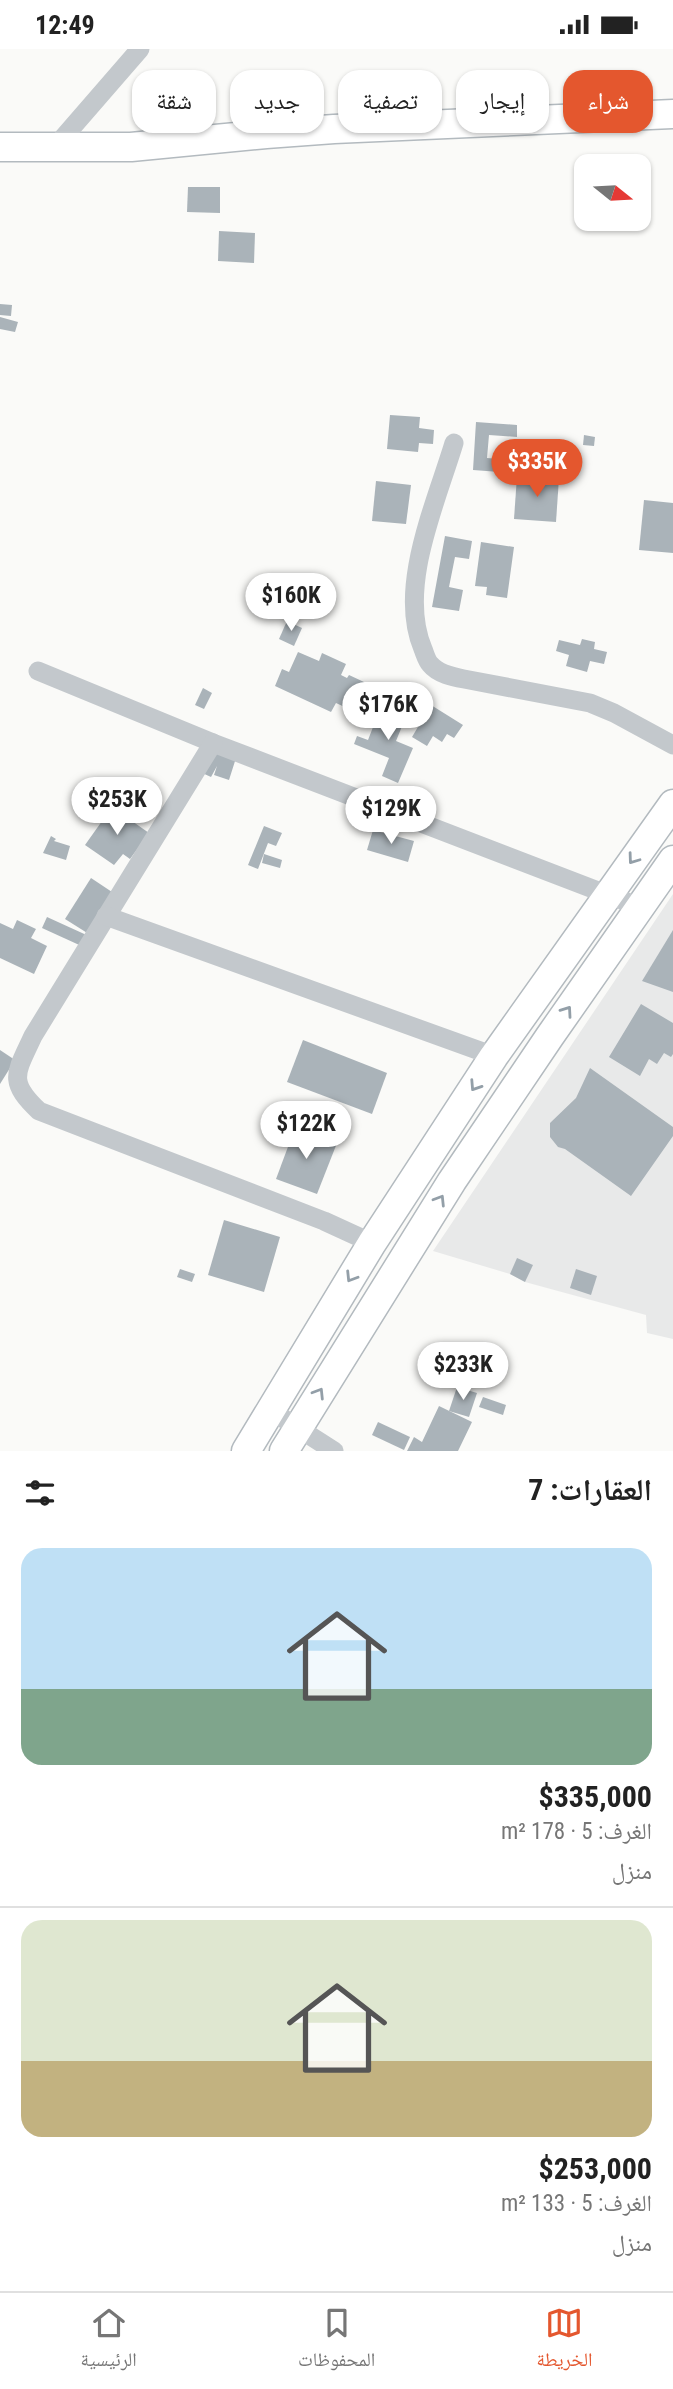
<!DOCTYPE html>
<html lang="ar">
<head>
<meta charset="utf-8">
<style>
	body { margin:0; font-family:"Roboto Condensed","Noto Naskh Arabic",sans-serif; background:#f6f6f6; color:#222; direction:rtl; height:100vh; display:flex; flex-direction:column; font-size:26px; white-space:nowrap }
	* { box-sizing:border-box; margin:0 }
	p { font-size:23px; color:#767676 }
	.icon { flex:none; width:38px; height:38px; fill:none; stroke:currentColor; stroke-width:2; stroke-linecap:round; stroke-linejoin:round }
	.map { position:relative; height:1402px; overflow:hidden; direction:ltr }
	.side { display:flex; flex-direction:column; background:#fff; flex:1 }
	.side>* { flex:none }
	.banner { position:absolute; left:21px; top:21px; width:632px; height:63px; direction:rtl; display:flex; gap:14px }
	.needle { width:46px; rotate:108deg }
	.buttons { position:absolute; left:574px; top:105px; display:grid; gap:14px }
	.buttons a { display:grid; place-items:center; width:77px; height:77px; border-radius:14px; background:#fff; box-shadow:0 2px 5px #0004; font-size:35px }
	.price { position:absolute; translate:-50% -60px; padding:0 16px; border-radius:24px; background:#fff; color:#222; font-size:23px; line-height:46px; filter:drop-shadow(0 2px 4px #0008) }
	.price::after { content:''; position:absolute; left:50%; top:42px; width:21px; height:16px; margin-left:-10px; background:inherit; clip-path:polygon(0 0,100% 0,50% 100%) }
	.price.active { background:#e4572e; color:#fff }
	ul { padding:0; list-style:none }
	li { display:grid; align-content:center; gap:14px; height:371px; padding:0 21px }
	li+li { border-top:2px solid #e0e0e0 }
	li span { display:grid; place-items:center; height:217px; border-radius:21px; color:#555 }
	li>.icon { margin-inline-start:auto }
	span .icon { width:126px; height:126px; fill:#fffc; stroke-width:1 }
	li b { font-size:30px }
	h2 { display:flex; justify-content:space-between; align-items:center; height:84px; padding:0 21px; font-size:30px }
	.chip { padding:0 24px; border-radius:21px; background:#fff; box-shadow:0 2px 5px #0004; font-size:24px; line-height:63px }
	.chip.active { background:#e4572e; color:#fff }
	.status { display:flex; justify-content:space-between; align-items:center; height:49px; padding:0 35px; background:#fff; direction:ltr }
	.status svg { height:19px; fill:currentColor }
	.tab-bar { display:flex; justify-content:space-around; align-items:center; height:98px; border-top:2px solid #e0e0e0; background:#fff; font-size:19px; color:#767676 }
	.tab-bar a { display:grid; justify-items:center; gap:4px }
	.tab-bar .active { color:#e4572e }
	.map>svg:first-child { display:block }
	.built { fill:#e8e9e9 }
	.building { fill:#aab3b9 }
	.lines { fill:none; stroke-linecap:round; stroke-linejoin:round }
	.secondary-casing { stroke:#b3babf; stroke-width:31 }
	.street { stroke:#c3c8cc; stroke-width:19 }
	.secondary { stroke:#fff; stroke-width:28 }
	.oneway { stroke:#939fa8 }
</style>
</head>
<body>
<div class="status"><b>12:49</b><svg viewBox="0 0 49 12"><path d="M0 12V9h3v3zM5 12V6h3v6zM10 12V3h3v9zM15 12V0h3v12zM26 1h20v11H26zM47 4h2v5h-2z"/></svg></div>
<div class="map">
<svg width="673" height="1402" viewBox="0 0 673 1402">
	<rect width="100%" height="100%" fill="#fafaf8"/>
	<polygon class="built" points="673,845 673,1290 647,1284 646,1266 525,1233 510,1225 433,1202"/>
	<g class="building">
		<polygon points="188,138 220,138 220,164 187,163"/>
		<polygon points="219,182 255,184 254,214 218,212"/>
		<polygon points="0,255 12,256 11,267 0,266"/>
		<polygon points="0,268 18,273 15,283 0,280"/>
		<polygon points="390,366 420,368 419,379 434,381 433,395 419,394 418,403 387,400"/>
		<polygon points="476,373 517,376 517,388 489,386 487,409 514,411 513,424 473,421"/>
		<polygon points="584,386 595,388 594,397 583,396"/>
		<polygon points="517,427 559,429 556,473 514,470"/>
		<polygon points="376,432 411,436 406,475 372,472"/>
		<polygon points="644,451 673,454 673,504 639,501"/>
		<polygon points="445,487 472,492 469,510 455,508 449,538 463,541 459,562 432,558"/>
		<polygon points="481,493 514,498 507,549 486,546 487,538 475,537"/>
		<polygon points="287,572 302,579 294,597 279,590"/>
		<polygon points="582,590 595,593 594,600 607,603 604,615 590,612 587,623 566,617 569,606 556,602 559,591 580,596"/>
		<polygon points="298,603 319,612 322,604 346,615 341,626 347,629 349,626 364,633 351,661 336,654 331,663 275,637 282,620 289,623"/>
		<polygon points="203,639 212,644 204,660 195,656"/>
		<polygon points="382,655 407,665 396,692 413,699 398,734 382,727 389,709 354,695 357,687 368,691"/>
		<polygon points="431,656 463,676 454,689 447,685 442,693 433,687 427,697 412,688"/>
		<polygon points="213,699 236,709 229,731 214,726 217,717 211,728 200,723"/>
		<polygon points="112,758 149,784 130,810 123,805 114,816 85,796"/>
		<polygon points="264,777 282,784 276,797 268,794 258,820 248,816"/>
		<polygon points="373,781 414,792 408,813 367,801"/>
		<polygon points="51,787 56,790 54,792 70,797 66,811 43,804"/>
		<polygon points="264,805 282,811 280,819 262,814"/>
		<polygon points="91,829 118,847 92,887 65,870"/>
		<polygon points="47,868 93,889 88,900 42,879"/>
		<polygon points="17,871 36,880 31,889 47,897 34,925 0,909 0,874 13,880"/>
		<polygon points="673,881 673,943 642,932"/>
		<polygon points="641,955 673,974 673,1005 671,1008 664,1004 657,1015 649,1010 640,1027 609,1008"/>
		<polygon points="303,991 387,1024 372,1065 287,1033"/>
		<polygon points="0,1001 15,1011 0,1035"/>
		<polygon points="590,1019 673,1078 673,1087 631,1147 565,1100 558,1098 550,1088 550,1074 576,1049"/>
		<polygon points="295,1079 337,1094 317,1145 276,1130"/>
		<polygon points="224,1171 280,1188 264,1243 208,1226"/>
		<polygon points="517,1209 533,1216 525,1233 510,1225"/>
		<polygon points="180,1220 195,1225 192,1233 177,1228"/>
		<polygon points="576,1220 597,1227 591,1246 570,1239"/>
		<polygon points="457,1338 477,1344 469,1368 449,1362"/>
		<polygon points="483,1348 506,1356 503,1366 479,1358"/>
		<polygon points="439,1357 472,1373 458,1402 407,1402 414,1388 422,1393"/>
		<polygon points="378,1373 410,1388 404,1401 372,1386"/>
	</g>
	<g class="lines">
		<g class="secondary-casing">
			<g id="secondary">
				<polyline points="0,98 131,98 266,85 334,80 673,65"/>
				<polyline points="246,1402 372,1194 494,1007 673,755"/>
				<polyline points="284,1402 452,1132 550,987 673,811"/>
			</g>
		</g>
		<g class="street">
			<polyline points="55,98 140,0"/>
			<path d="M454,394C436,454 397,539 423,600C425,605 427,612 430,615C438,625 453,628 464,630L590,654L614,664L673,696"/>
			<polyline points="38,622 213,694 640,858"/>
			<path d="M213,694L33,987C16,1024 7,1032 39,1062L324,1172L372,1194"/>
			<polyline points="106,867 494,1007"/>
			<polyline points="270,1361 334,1402"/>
		</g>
		<use href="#secondary" class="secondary"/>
	</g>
	<defs><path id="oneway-chevron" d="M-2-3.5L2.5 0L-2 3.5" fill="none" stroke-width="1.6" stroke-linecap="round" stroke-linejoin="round" transform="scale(1.75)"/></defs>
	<g class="oneway">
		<use href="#oneway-chevron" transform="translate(633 810) rotate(126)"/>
		<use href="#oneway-chevron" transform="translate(567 962) rotate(-55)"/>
		<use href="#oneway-chevron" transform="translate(475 1037) rotate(123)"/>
		<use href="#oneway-chevron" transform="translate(440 1151) rotate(-58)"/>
		<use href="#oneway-chevron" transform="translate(351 1228) rotate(122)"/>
		<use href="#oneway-chevron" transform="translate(319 1344) rotate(-58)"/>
	</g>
</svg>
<div class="buttons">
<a><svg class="needle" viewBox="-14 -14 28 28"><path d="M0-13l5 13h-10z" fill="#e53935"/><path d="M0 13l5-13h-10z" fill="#767676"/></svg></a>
</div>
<b class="price active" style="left:537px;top:450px">$335K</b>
<b class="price" style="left:291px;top:584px">$160K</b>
<b class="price" style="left:388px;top:693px">$176K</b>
<b class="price" style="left:117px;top:788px">$253K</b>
<b class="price" style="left:391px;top:797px">$129K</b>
<b class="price" style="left:306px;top:1112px">$122K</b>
<b class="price" style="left:463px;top:1353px">$233K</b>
<div class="banner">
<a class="chip active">شراء</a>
<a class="chip">إيجار</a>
<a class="chip">تصفية</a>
<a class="chip">جديد</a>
<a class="chip">شقة</a>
</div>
</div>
<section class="side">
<h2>العقارات: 7<svg class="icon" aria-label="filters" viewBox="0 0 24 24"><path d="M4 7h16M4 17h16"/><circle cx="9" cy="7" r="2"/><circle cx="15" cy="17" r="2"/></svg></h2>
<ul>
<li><span style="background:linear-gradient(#bfe0f5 65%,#7fa58c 0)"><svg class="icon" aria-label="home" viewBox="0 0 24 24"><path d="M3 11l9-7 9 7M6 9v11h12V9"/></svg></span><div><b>$335,000</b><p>الغرف: 5 · 178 m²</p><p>منزل</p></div></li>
<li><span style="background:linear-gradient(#dfe7d0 65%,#c2b280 0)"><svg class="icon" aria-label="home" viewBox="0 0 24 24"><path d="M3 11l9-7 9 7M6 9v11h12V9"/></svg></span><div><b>$253,000</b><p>الغرف: 5 · 133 m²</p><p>منزل</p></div></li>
</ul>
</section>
<nav class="tab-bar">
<a class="active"><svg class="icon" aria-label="map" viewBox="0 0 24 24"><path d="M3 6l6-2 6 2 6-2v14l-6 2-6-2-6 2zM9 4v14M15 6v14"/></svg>الخريطة</a>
<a><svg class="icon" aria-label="saved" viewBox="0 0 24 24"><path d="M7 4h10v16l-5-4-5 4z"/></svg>المحفوظات</a>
<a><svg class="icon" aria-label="home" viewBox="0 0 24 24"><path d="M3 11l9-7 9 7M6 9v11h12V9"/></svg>الرئيسية</a>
</nav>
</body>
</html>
